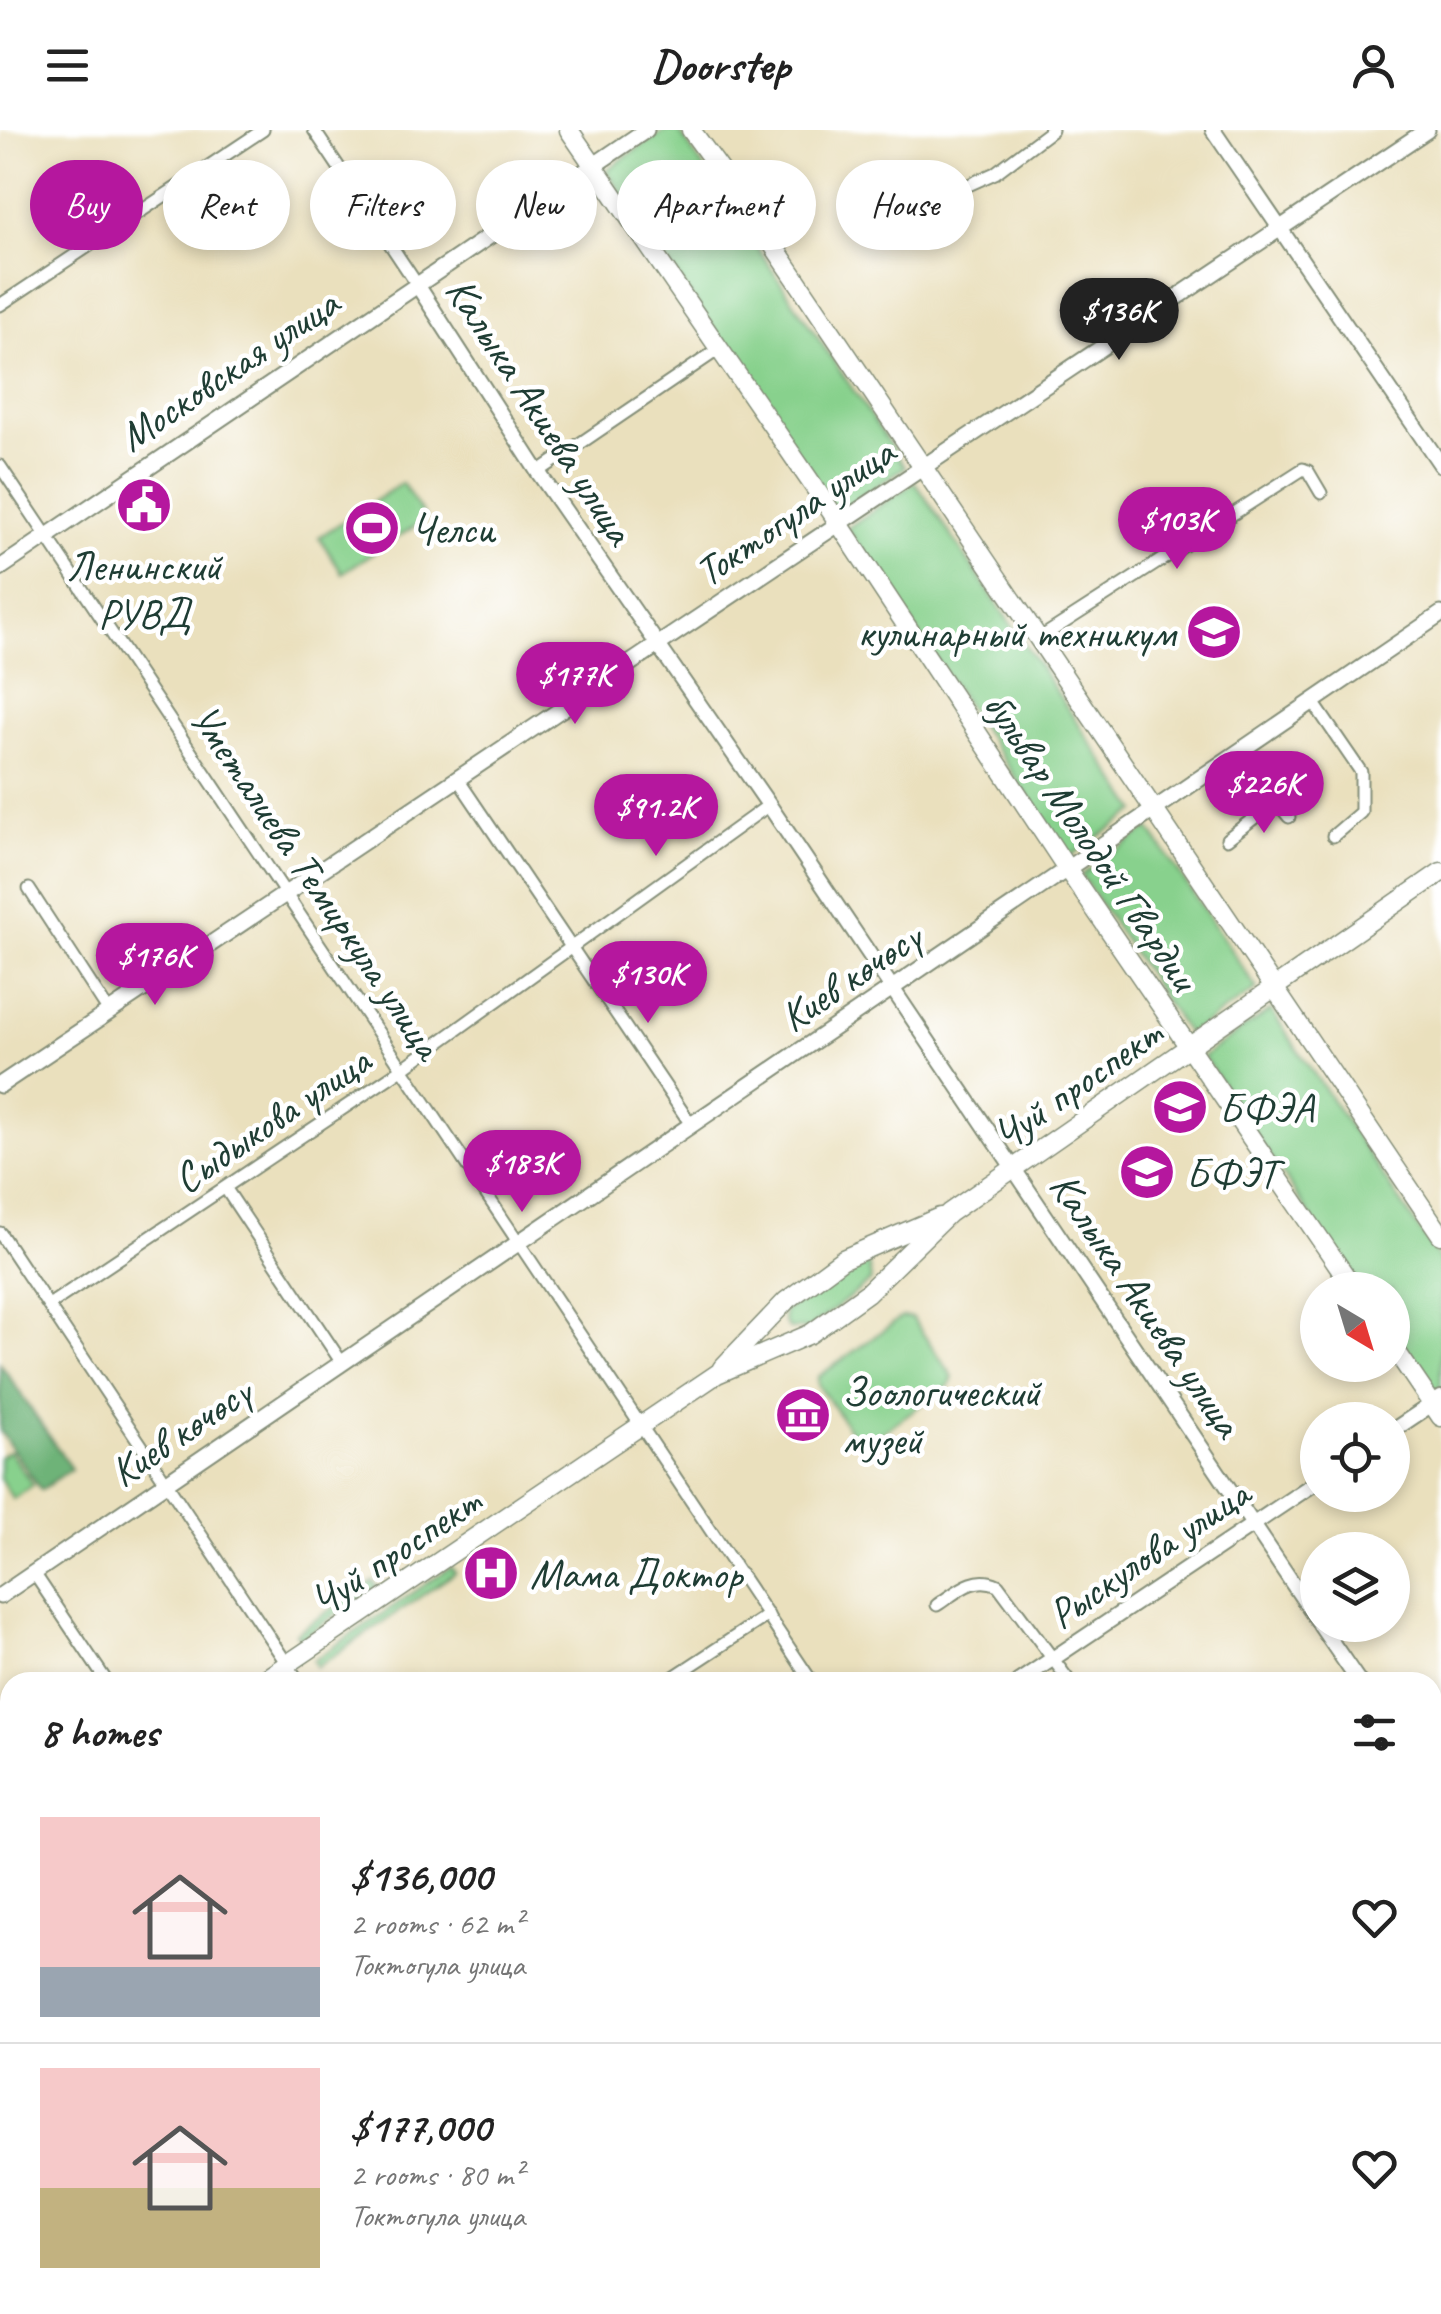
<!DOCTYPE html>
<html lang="en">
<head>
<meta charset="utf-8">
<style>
	body { margin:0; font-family:Caveat,sans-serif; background:#f6f6f6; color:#222; height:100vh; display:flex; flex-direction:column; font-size:38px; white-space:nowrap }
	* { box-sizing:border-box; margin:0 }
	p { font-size:32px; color:#767676 }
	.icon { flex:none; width:55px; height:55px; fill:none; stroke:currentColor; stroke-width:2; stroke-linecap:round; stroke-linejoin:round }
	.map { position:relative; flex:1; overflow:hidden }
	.drawer { position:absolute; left:0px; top:1542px; width:1442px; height:642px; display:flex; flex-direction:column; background:#fff; border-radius:30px 30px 0 0; box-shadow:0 5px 15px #0003 }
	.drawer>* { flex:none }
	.top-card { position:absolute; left:30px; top:30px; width:1382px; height:90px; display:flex; gap:20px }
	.needle { width:65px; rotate:142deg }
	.tools { position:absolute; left:1300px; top:1142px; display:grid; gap:20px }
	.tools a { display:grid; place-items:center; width:110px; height:110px; border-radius:50%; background:#fff; box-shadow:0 5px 15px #0003; font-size:50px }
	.price { position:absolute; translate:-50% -85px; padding:0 22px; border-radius:35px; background:#b5179e; color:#fff; font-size:32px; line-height:65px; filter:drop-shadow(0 2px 5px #0008) }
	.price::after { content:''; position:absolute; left:50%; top:60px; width:30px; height:22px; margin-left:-15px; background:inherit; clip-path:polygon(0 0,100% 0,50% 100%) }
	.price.active { background:#222; color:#fff }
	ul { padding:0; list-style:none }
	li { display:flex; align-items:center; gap:30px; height:250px; padding:0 40px }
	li+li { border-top:2px solid #e0e0e0 }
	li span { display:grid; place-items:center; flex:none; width:280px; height:200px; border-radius:0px; color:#555 }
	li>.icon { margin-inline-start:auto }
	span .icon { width:120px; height:120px; fill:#fffc; stroke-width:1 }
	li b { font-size:42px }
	h2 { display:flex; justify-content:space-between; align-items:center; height:120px; padding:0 40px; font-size:42px }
	.pill { padding:0 35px; border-radius:45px; background:#fff; box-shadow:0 5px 15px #0003; font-size:35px; line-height:90px }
	.pill.active { background:#b5179e; color:#fff }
	header { display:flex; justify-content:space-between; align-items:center; height:130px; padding:0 40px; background:#fff; font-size:45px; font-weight:700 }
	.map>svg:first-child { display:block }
	.green { fill:#88d18d; stroke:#548760; stroke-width:2.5 }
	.forest { fill:#6eb378; stroke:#467856; stroke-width:2.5 }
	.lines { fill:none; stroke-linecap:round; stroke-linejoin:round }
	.minor-casing { stroke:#848e78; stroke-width:15 }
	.tertiary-casing { stroke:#848e78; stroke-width:18 }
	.secondary-casing { stroke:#848e78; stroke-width:19 }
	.primary-casing { stroke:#848e78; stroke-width:21 }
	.minor { stroke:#fff; stroke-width:11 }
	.tertiary { stroke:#fff; stroke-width:14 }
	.secondary { stroke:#fff; stroke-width:15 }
	.primary { stroke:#fff; stroke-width:18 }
	.labels { text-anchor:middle; stroke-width:9; stroke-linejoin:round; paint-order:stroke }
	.street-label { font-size:42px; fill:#1f3d34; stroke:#fff }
	.poi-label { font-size:42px; fill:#1f3d34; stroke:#fff; text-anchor:start }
</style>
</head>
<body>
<header><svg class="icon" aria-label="menu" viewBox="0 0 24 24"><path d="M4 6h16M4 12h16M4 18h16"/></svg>Doorstep<svg class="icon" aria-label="person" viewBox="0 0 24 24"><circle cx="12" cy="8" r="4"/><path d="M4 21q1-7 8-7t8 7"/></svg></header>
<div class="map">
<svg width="1441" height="2184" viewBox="0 0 1441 2184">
	<rect width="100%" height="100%" fill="#fff"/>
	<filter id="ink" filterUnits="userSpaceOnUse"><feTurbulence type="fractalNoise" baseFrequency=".01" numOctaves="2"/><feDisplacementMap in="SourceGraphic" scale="20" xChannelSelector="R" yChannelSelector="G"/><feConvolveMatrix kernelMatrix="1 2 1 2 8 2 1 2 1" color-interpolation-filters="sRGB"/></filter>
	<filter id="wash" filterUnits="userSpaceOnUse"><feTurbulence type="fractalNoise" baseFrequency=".0048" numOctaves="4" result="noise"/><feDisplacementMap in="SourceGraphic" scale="40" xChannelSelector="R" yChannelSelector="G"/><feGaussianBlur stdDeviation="2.25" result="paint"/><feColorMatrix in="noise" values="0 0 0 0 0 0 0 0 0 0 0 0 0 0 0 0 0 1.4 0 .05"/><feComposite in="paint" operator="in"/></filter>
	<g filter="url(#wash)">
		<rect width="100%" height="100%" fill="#eae0bd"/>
		<g class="green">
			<polygon points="666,0 678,0 905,337 837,383 606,40"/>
			<polygon points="915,352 1137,681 1069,727 847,398"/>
			<polygon points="402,353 426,389 342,443 319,407"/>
			<polygon points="1149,698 1257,859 1188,905 1081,745"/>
			<polygon points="1271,880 1441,1132 1441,1259 1431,1266 1393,1208 1392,1160 1360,1160 1203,926"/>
			<polygon points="851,1130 861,1130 869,1136 871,1151 808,1199 789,1199 784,1191 784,1182"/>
			<polygon points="902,1187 912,1188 953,1247 950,1255 866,1313 858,1312 818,1255 818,1247"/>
			<polygon points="9,1321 33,1355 13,1369 0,1349 0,1327"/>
			<polygon points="451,1437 455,1443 317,1537 313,1531"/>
			<polygon points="373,1451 377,1457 300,1509 296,1503"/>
		</g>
		<polygon class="forest" points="0,1233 71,1339 41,1360 0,1301"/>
	</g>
	<g filter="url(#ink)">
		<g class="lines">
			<g class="minor-casing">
				<g id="minor">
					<polyline points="314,0 416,153"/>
					<polyline points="877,109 935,70 995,43 1052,0"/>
					<polyline points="0,175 263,0"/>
					<polyline points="0,336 812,1552"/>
					<polyline points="538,342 719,219"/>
					<polyline points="1037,510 1303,339 1308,341 1321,363"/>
					<polyline points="1313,572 1361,642 1361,682 1333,706"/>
					<polyline points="1237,624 1289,687"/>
					<polyline points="457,648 692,996"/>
					<polyline points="1227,709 1276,671"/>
					<polyline points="29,759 109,882"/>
					<polyline points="226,1059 342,1233"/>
					<polyline points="0,1103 299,1552"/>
					<polyline points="49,1175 402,939 769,675"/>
					<polyline points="34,1443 107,1552"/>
					<path d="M937,1475C957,1462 974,1444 998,1455L1070,1552"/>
					<polyline points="666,1552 768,1485"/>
					<polyline points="1432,2056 1441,2050"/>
					<polyline points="1432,2076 1441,2089"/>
					<polyline points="723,2175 729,2184"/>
					<polyline points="979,2175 985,2184"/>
					<polyline points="1229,2175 1235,2184"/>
					<polyline points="1057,2184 1071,2175"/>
					<polyline points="1245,2184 1258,2175"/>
				</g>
			</g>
			<g class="tertiary-casing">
				<g id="tertiary">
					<polyline points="1213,0 1441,335"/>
					<polyline points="416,153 538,342 769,675 1318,1491"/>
					<polyline points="1392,1301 1441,1268"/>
					<polyline points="1320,1495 1359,1552"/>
					<polyline points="1018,1552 1318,1351"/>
					<polyline points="1432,1662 1441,1674"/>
					<polyline points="79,2184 92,2175"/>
				</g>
			</g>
			<g class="secondary-casing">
				<g id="secondary">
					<polyline points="0,438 646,0"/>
					<polyline points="0,955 1427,0"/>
					<polyline points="0,1466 1441,484"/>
					<polyline points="1432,1794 1441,1789"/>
					<polyline points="862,2184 875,2175"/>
				</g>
			</g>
			<g class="primary-casing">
				<g id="primary">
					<polyline points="569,0 828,377 1068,740 1355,1160"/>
					<polyline points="691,0 748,78 1441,1105"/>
					<polyline points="1392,1215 1441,1287"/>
					<polyline points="722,1238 786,1171 843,1129 940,1087"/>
					<polyline points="261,1552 717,1244 810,1204 867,1163 949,1083 1441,742"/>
					<polyline points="0,1729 10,1722"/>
					<polyline points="0,1874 10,1889"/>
					<polyline points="203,2175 210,2184"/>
				</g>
			</g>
			<use href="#minor" class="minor"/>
			<use href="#tertiary" class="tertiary"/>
			<use href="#secondary" class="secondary"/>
			<use href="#primary" class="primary"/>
		</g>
	</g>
	<defs>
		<g id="civic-disc" transform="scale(2.875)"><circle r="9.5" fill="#b5179e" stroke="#fff"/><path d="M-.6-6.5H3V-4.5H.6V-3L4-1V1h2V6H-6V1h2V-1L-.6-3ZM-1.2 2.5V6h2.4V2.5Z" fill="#fff"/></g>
		<g id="stadium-disc" transform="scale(2.875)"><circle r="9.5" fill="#b5179e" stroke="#fff"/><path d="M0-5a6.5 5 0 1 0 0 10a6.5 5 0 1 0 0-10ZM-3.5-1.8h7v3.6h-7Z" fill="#fff"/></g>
		<g id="university-disc" transform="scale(2.875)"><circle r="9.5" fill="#b5179e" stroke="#fff"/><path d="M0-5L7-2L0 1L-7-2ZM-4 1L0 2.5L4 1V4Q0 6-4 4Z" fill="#fff"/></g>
		<g id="museum-disc" transform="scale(2.875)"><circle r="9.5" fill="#b5179e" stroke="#fff"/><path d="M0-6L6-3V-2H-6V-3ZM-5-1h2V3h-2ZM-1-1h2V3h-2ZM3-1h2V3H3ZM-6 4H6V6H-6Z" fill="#fff"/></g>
		<g id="hospital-disc" transform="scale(2.875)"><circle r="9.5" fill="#b5179e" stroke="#fff"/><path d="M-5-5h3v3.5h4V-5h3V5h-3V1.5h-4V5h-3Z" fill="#fff"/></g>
	</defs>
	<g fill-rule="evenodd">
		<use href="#civic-disc" x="144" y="375"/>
		<use href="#stadium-disc" x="372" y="398"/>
		<use href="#university-disc" x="1214" y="502"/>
		<use href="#university-disc" x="1180" y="977"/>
		<use href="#university-disc" x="1147" y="1042"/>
		<use href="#museum-disc" x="803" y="1285"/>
		<use href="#hospital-disc" x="491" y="1443"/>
	</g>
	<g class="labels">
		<g class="street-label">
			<text transform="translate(228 239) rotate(-34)" y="15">Московская улица</text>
			<text transform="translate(541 280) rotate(57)" y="15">Калыка Акиева улица</text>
			<text transform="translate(794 381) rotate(-34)" y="15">Токтогула улица</text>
			<text transform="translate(1092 710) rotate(56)" y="15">бульвар Молодой Гвардии</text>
			<text transform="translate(317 751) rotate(56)" y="15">Уметалиева Темиркула улица</text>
			<text transform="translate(850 846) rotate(-34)" y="15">Киев көчөсү</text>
			<text transform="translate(1077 953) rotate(-35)" y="15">Чуй проспект</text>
			<text transform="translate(271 989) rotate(-34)" y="15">Сыдыкова улица</text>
			<text transform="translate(1147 1174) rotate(56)" y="15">Калыка Акиева улица</text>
			<text transform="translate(180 1301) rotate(-34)" y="15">Киев көчөсү</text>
			<text transform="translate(395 1420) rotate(-34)" y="15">Чуй проспект</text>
			<text transform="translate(1148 1423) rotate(-34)" y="15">Рыскулова улица</text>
		</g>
		<g class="poi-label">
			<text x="411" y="413">Челси</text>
			<text x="144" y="450" text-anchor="middle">Ленинский<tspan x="144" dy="48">РУВД</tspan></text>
			<text x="1175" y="517" text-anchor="end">кулинарный техникум</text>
			<text x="1219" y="992">БФЭА</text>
			<text x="1186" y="1057">БФЭТ</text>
			<text x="842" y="1276">Зоологический<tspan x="842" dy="48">музей</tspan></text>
			<text x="530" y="1458">Мама Доктор</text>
		</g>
	</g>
</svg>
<div class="tools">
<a><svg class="needle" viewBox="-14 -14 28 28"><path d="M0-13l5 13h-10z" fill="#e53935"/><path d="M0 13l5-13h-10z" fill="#767676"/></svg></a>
<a><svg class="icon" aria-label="locate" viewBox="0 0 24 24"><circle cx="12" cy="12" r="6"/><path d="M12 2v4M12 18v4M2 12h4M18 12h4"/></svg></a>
<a><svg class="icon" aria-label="layers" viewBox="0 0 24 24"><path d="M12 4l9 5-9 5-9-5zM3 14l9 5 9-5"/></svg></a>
</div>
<b class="price active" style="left:1119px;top:233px">$136K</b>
<b class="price" style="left:1177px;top:442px">$103K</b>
<b class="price" style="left:575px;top:597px">$177K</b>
<b class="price" style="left:1264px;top:706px">$226K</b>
<b class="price" style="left:656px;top:729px">$91.2K</b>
<b class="price" style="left:155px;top:878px">$176K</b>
<b class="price" style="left:648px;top:896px">$130K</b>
<b class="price" style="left:522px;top:1085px">$183K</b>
<div class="top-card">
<a class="pill active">Buy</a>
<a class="pill">Rent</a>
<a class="pill">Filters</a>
<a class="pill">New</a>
<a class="pill">Apartment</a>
<a class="pill">House</a>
</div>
<section class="drawer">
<h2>8 homes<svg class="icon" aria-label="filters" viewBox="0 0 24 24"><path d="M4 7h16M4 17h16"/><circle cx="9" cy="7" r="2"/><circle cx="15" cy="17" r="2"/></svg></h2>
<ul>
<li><span style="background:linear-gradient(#f6c9c9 75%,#9aa5b1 0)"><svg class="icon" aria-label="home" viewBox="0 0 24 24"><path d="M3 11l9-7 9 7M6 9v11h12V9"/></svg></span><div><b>$136,000</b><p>2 rooms · 62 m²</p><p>Токтогула улица</p></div><svg class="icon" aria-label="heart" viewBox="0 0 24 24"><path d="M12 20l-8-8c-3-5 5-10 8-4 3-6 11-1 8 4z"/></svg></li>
<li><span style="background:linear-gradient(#f6c9c9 60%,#c2b280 0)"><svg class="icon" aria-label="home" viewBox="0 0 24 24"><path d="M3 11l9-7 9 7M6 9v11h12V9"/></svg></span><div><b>$177,000</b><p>2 rooms · 80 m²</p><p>Токтогула улица</p></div><svg class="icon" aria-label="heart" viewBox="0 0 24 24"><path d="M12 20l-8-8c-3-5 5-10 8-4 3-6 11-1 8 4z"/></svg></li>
</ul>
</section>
</div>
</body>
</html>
